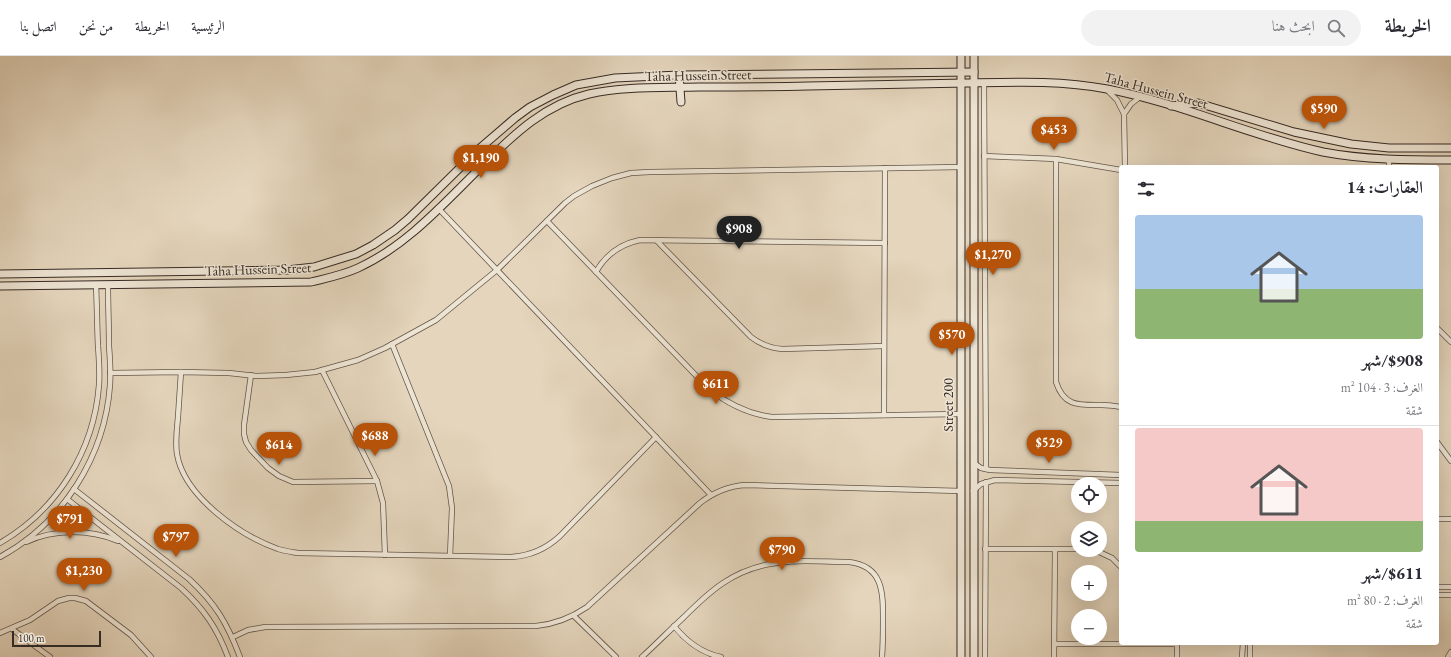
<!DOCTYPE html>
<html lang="ar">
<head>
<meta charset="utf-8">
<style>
	body { margin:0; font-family:"EB Garamond",Amiri,serif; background:#f2f2f3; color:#2b2b33; direction:rtl; height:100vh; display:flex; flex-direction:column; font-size:15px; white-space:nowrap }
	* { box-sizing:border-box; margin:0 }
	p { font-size:13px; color:#7c7c81 }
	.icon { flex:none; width:22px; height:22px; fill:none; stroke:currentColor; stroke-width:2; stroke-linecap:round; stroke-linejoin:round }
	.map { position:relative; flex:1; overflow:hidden; direction:ltr }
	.sheet { position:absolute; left:1119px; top:109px; width:320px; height:480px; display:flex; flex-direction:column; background:#fff; border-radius:4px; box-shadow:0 4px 16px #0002; direction:rtl }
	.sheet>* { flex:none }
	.tools { position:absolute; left:1071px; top:421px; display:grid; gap:8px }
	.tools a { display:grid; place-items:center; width:36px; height:36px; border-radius:50%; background:#fff; box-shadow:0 4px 16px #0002; font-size:20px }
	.scale { position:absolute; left:12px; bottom:10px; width:89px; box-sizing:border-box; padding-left:4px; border:2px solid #372b25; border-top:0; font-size:11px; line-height:14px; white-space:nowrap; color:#372b25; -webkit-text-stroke:3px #ede4d3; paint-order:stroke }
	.price { position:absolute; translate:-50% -34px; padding:0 9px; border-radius:14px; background:#b45309; color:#fff; font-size:13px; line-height:26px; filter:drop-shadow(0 1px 2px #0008) }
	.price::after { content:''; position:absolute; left:50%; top:24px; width:12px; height:9px; margin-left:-6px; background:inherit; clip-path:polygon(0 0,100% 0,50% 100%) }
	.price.selected { background:#222; color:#fff }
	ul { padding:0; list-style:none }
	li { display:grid; align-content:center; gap:8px; height:212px; padding:0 16px }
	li+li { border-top:1px solid #e1e1e2 }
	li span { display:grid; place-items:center; height:124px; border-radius:4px; color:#555 }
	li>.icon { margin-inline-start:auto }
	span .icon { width:72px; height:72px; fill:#fffc; stroke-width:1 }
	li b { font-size:17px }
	h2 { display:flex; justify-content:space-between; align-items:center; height:48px; padding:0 16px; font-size:17px }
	header { display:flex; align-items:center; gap:24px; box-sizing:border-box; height:56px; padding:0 20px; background:#fff; border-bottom:1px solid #e1e1e2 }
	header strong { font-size:19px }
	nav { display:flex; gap:22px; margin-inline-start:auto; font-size:14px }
	.search { width:280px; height:36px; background:#f2f2f3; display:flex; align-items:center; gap:10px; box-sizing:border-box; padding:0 14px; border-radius:22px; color:#7c7c81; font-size:15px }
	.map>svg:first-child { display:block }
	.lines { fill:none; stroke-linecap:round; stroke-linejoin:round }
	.street-casing { stroke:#62564b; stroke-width:6 }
	.secondary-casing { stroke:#372b25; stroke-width:9 }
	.street { stroke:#ede4d3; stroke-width:4.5 }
	.secondary { stroke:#ede4d3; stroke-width:7 }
	.labels { text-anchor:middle; stroke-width:3; stroke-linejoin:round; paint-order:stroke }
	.street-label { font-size:14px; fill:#372b25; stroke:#ede4d3 }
</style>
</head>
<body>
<header>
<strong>الخريطة</strong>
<div class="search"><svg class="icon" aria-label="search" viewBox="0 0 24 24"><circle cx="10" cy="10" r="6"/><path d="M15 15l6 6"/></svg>ابحث هنا</div>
<nav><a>الرئيسية</a><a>الخريطة</a><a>من نحن</a><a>اتصل بنا</a></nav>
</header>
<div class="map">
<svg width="1451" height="601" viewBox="0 0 1451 601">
	<rect width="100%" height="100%" fill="#e4d5bc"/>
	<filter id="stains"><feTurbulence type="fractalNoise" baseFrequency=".005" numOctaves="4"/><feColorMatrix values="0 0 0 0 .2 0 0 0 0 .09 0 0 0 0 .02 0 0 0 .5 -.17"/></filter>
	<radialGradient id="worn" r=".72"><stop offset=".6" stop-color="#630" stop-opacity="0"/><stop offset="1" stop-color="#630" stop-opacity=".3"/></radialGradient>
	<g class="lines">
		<g class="street-casing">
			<g id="street">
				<polyline points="984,27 986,413"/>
				<polyline points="1108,35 1117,44 1124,58 1125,111"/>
				<polyline points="1124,58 1131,48 1140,41"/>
				<polyline points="984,100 1056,103 1121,114"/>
				<path d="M1056,103V326C1064,351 1079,349 1102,349C1108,349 1115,350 1121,351"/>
				<polyline points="1389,103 1389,111"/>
				<polyline points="438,152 711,439"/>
				<path d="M547,165L709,333C728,348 748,358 772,361L961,358"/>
				<path d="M657,185L751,281C760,288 770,292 782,293L884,290"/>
				<path d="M596,216C606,198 621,188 640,184L885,187"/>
				<polyline points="1437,272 1451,286"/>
				<polyline points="392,288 449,430 452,452 450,500"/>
				<polyline points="322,314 377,425 383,447 385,499"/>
				<path d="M181,316C180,331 179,346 178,361C177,373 175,386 177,398C184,440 239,479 278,493C284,495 292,496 298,497L511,501C530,500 546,493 560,480L656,381"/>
				<polyline points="110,317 181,316 229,317 257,320 286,319 315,316 358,304 385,292 436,264 497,214 565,147 574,140 592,130 612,122 631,117 650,116 961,111"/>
				<polyline points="251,319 244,369 244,378 246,386 251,394 268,412 279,420 293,426 377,425"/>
				<polyline points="884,359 885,112"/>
				<polyline points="1437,386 1451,405"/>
				<polyline points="974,407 981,412 990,414 1121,419"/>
				<path d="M74,433L189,523C216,548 227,567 240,601"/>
				<polyline points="973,435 981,428 995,424 1121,427"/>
				<path d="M67,443L181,532C204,553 217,572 228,601"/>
				<polyline points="1437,463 1451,463"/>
				<path d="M26,486C54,473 89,473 118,485"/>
				<path d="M0,487C57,454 94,395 99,329C100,316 99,303 98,290C97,270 97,249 96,229"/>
				<polyline points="985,493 1078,493"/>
				<polyline points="1095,494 1112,502 1121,511"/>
				<path d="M0,501C63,467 105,400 110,329C111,316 110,303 109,290C109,270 108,249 108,229"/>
				<polyline points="1437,531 1451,531"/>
				<polyline points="1437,539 1451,539"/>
				<polyline points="574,560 616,601"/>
				<path d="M674,570C686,585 702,597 721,601"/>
				<polyline points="12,573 50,601"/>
				<polyline points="0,577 30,564 58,545 69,542 75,542 86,545 131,579 151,601"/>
				<path d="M233,581L248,574L265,571L536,570C555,568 571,562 587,551L700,447C714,436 728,430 746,429L961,435"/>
				<polyline points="1054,588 1177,588"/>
				<path d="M642,601C656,588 670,574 684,561C710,535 732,515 770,508C796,503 823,506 849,506C883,510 883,536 883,563C883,576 883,588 882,601"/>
				<polyline points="985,601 986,426"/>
				<polyline points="1054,601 1055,493"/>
				<polyline points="1177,601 1177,587"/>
				<polyline points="1242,601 1243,587"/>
				<polyline points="1250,601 1250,587"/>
				<polyline points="1448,601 1451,596"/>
			</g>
		</g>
		<g class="secondary-casing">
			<g id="secondary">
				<polyline points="961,0 961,601"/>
				<polyline points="974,0 974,601"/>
				<polyline points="679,19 681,46"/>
				<polyline points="1171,50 1198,47 1294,76 1351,88 1389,92 1451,92"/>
				<polyline points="0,218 287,214 314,211 356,198 373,189 395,174 408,163 479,93 515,62 530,51 553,39 576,29 615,22 679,19 974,16"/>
				<path d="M0,230L311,226C327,222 343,219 358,212C408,189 445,146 484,108C515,77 546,48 589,38C624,30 663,32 699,31C735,31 772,31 808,30C861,29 914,28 967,27C1014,26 1061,24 1107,33C1181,47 1250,80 1323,96C1365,104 1408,104 1451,104"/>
			</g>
		</g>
		<use href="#street" class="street"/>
		<use href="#secondary" class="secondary"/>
	</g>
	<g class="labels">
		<g class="street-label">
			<text transform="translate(698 19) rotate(-1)" y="5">Taha Hussein Street</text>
			<text transform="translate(1156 34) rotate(15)" y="5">Taha Hussein Street</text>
			<text transform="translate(258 213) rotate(-2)" y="5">Taha Hussein Street</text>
			<text transform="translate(948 349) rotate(-90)" y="5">Street 200</text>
		</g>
	</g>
	<rect width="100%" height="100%" filter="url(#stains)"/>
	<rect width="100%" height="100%" fill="url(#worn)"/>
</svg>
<div class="tools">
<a><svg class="icon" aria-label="locate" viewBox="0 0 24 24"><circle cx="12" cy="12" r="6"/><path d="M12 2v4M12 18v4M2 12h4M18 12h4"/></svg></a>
<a><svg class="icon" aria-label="layers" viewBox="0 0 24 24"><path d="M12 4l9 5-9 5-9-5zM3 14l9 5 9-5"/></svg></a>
<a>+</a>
<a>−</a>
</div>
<div class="scale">100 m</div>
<b class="price" style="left:1324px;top:74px">$590</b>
<b class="price" style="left:1054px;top:95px">$453</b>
<b class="price" style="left:481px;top:123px">$1,190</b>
<b class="price selected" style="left:739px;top:194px">$908</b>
<b class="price" style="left:993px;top:220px">$1,270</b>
<b class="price" style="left:952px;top:300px">$570</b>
<b class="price" style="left:716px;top:349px">$611</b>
<b class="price" style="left:375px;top:401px">$688</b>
<b class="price" style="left:1049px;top:408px">$529</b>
<b class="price" style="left:279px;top:410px">$614</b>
<b class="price" style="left:70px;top:484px">$791</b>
<b class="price" style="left:176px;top:502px">$797</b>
<b class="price" style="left:782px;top:515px">$790</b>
<b class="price" style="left:84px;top:536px">$1,230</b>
<section class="sheet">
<h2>العقارات: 14<svg class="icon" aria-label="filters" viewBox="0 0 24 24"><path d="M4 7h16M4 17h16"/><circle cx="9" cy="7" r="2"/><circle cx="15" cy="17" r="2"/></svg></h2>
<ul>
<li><span style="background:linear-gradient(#a9c7e8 60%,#8fb573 0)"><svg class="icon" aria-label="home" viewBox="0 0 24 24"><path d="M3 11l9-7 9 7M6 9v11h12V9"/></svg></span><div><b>$908/شهر</b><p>الغرف: 3 · 104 m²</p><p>شقة</p></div></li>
<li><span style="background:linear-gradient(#f6c9c9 75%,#8fb573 0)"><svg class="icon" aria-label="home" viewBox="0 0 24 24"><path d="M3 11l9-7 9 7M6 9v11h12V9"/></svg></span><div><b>$611/شهر</b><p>الغرف: 2 · 80 m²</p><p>شقة</p></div></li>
</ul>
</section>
</div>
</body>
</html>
